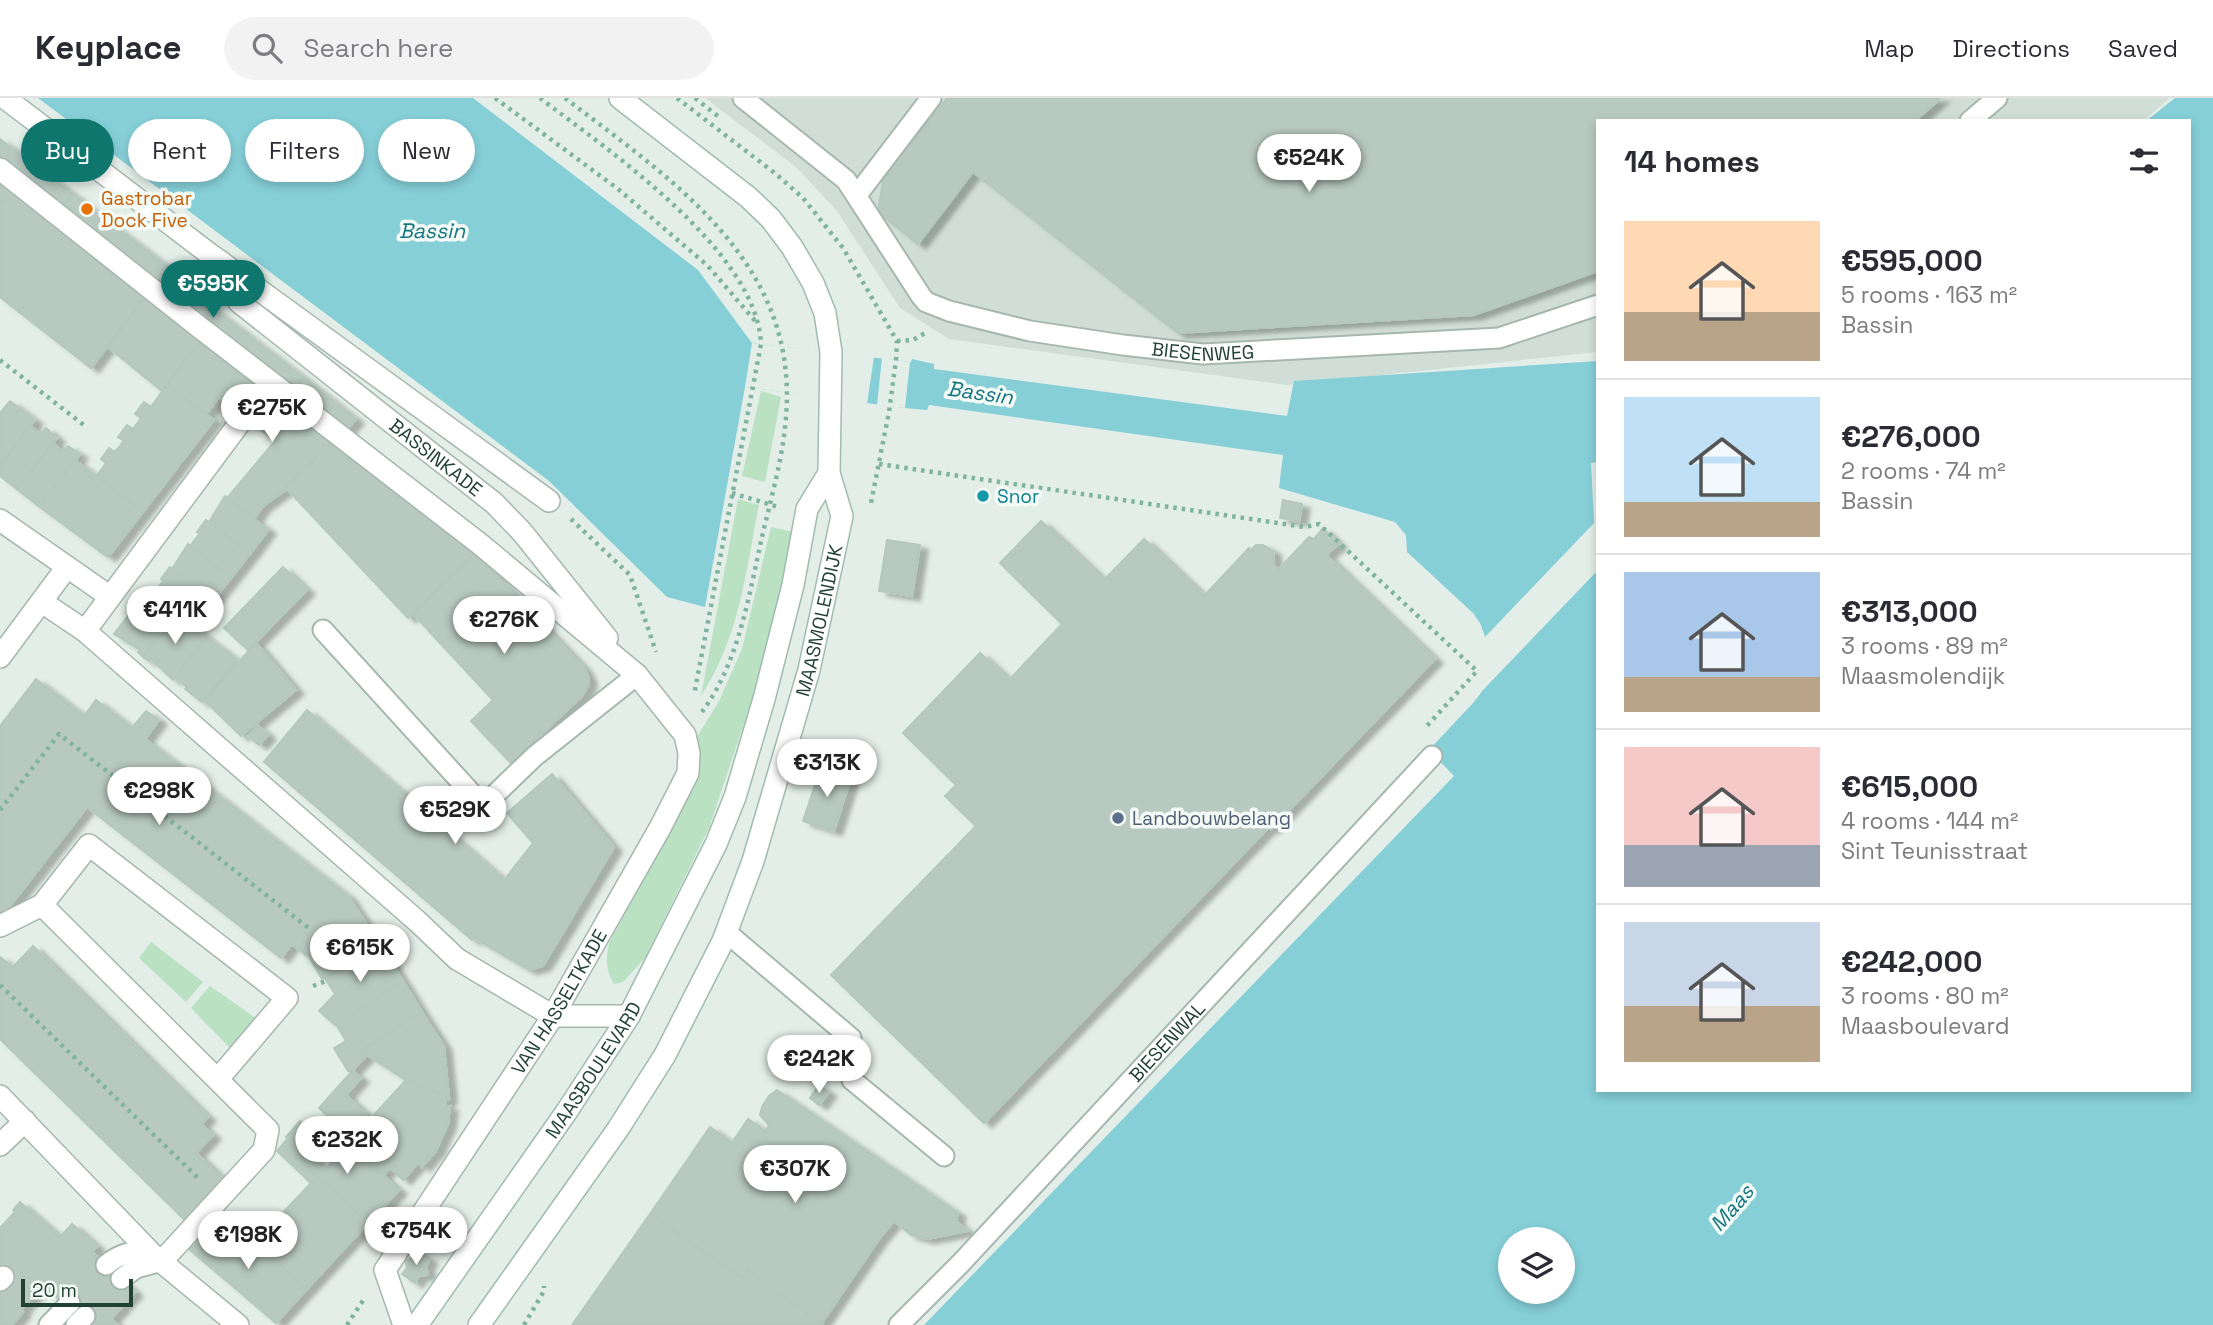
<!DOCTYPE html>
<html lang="en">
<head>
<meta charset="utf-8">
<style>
	body { margin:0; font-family:"Space Grotesk",sans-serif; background:#f2f2f3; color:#2b2b33; height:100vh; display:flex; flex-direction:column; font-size:26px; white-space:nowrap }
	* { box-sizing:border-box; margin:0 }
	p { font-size:23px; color:#7c7c81 }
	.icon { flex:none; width:38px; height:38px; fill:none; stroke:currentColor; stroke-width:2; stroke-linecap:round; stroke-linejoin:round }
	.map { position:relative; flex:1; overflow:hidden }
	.details { position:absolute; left:1596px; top:21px; width:595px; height:973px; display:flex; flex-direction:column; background:#fff; border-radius:0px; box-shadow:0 4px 10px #0003 }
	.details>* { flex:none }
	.hud { position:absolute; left:21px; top:21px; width:665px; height:63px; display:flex; gap:14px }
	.tools { position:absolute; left:1498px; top:1129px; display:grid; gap:14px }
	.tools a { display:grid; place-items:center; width:77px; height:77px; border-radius:50%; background:#fff; box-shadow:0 4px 10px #0003; font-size:35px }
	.scale { position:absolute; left:21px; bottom:18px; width:112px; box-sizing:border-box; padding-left:7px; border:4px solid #214137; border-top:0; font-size:19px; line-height:24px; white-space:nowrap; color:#214137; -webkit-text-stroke:5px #f4faf6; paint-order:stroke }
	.price { position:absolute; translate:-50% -60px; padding:0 16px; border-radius:24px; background:#fff; color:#222; font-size:23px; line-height:46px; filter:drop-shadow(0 2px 4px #0008) }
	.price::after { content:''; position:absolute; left:50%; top:42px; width:21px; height:16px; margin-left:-10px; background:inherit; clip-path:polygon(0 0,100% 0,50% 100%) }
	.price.on { background:#0f766e; color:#fff }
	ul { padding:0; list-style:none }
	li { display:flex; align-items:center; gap:21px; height:175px; padding:0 28px }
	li+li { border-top:2px solid #e1e1e2 }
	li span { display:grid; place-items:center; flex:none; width:196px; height:140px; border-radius:0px; color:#555 }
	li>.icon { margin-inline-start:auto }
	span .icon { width:84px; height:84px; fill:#fffc; stroke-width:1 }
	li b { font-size:30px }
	h2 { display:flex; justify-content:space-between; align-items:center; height:84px; padding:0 28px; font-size:30px }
	.tag { padding:0 24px; border-radius:32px; background:#fff; box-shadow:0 4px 10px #0003; font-size:24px; line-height:63px }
	.tag.on { background:#0f766e; color:#fff }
	header { display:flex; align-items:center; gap:42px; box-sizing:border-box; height:98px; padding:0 35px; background:#fff; border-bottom:2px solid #e1e1e2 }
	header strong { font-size:33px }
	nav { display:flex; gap:38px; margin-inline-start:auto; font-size:24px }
	.search { width:490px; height:63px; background:#f2f2f3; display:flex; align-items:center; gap:18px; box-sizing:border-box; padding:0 24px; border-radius:38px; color:#7c7c81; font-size:26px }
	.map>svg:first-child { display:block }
	.built { fill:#d1ded7 }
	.green { fill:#bae1c2 }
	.water { fill:#86cfd7; fill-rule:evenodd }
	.pier { fill:#e3eee8 }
	.building { fill:#b8c9c1; stroke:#b4c8bf; stroke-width:2; filter:url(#shadow) }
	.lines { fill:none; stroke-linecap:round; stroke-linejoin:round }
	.pedestrian-tunnel { stroke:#bccbc5; stroke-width:21; stroke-dasharray:21 10; stroke-linecap:butt }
	.service-casing { stroke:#a5b7af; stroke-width:23 }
	.pedestrian-casing { stroke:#a5b7af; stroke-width:24 }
	.minor-casing { stroke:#a5b7af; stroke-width:24 }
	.secondary-casing { stroke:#a0bbb0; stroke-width:24 }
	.path { stroke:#80b4a1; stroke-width:4.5; stroke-dasharray:3.5 5; stroke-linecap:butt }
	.service { stroke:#fff; stroke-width:19 }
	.pedestrian { stroke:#fff; stroke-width:21 }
	.minor { stroke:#fff; stroke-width:21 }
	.secondary { stroke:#fff; stroke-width:21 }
	.food-dot { fill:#e8710a; stroke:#f4faf6; stroke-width:2.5 }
	.culture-dot { fill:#0f9aa8; stroke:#f4faf6; stroke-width:2.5 }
	.service-dot { fill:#5c6f8a; stroke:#f4faf6; stroke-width:2.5 }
	.labels { text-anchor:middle; stroke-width:7; stroke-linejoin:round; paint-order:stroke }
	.food-label { font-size:19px; fill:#c56008; stroke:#f4faf6; text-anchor:start }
	.street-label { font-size:19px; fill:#214137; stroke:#f4faf6 }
	.culture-label { font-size:19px; fill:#0d838f; stroke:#f4faf6; text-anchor:start }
	.service-label { font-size:19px; fill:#4e5e75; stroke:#f4faf6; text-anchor:start }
	.water-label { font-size:21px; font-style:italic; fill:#157582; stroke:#f4faf6 }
</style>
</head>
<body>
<header>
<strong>Keyplace</strong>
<div class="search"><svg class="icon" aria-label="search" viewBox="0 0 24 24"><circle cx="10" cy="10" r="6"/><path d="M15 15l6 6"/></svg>Search here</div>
<nav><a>Map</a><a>Directions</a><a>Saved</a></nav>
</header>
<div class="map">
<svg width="2213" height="1227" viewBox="0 0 2213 1227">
	<defs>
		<filter id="shadow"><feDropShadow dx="8" dy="4.5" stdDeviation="2" flood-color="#0004"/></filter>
	</defs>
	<rect width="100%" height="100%" fill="#e3eee8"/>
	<polygon class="built" points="705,0 2170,0 2143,23 1598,23 1598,254 1287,287 949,241 900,210 837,113 796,69"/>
	<g class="green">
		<polygon points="761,293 781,299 765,384 742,378"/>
		<path d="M738,401L759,407C745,477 740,537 701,598Z"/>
		<path d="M771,429L793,434L767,557L709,730L645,860L623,884L614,886C605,871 606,860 609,845L678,718L699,663L697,639L719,603L742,551Z"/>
		<polygon points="151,844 203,884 186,904 139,860"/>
		<polygon points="210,888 260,923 234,954 191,910"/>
	</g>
	<g class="water">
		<polygon points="38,0 473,0 698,172 752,245 911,264 912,261 934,266 934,271 1287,318 1294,283 1598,263 1598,364 1591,365 1594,425 1485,539 1480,525 1473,515 1407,454 1406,437 1395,424 1279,390 1283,357 929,307 927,312 905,310 745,289 705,509 667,499 549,383"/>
		<path d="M2175,0H2213V1227H924L1454,678L1429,652L1474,604L1483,592L1598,472V992H2189V23H2146ZM1510,1141H1563V1194H1510Z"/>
	</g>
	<g class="pier">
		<polygon points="752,245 874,259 867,306 745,289"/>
		<polygon points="882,260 910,264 905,310 877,307"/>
	</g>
	<g class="building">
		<polygon points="947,0 1941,0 1915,23 1598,23 1598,173 1474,217 1178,235 973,74 918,146 878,114 883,83 892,70"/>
		<polygon points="0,41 31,65 19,79 0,65"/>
		<polygon points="31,65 73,96 61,111 19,79"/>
		<polygon points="0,84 11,93 0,107"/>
		<polygon points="11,93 146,198 91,270 0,199 0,107"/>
		<polygon points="73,96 105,121 94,136 61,111"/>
		<polygon points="105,121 195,189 185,205 94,136"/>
		<polygon points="192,194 244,234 232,249 182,210"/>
		<polygon points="146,198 201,242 162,293 108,249"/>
		<polygon points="244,234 304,280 292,295 232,249"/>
		<polygon points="201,242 240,272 206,316 167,287"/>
		<polygon points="240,272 333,344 274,400 262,409 254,421 227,400 275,343 219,299"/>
		<polygon points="304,280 356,321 344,336 292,295"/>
		<polygon points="167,287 214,322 143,414 96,379 106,365 101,361 109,350 115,354 124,343 118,339 127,327 133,331 141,320 135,316 144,304 151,309"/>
		<polygon points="10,303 35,322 0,368 0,315"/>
		<polygon points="30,328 41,336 46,330 57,340 17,391 0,378 0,368"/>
		<polygon points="333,344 475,455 408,520 287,391 274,400"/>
		<polygon points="53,345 63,354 68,348 80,356 40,409 17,391"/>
		<polygon points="75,362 143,414 108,459 40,409"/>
		<polygon points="225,398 268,432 250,456 209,424"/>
		<polygon points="1283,402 1302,406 1299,423 1280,420"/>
		<polygon points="206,422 250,456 231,480 190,448 200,435 197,434"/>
		<polygon points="1041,423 1104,482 1144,441 1204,498 1249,450 1251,452 1256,447 1263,447 1273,453 1274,466 1278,472 1309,439 1314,441 1323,430 1339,446 1326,457 1435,561 1271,731 1269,729 984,1025 831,877 976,728 945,698 956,687 903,635 980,555 1009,582 1062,526 1000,465"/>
		<polygon points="887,442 920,447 912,498 879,493"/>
		<polygon points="188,446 231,480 213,503 172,471"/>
		<polygon points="475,455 584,570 589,581 588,588 582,598 511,665 471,623 493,602 413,516"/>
		<polygon points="170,469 213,503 193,528 152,497 163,483 161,481"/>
		<polygon points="283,469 307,492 248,552 224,530"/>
		<polygon points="152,497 177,516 143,559 138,554 140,552 114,536 142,500 147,503"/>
		<polygon points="177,516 207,539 173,582 151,561 149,563 143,559"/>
		<polygon points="207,539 237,562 202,604 185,591 187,589 175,579"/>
		<polygon points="256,545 296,592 241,638 204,602"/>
		<polygon points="36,581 84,618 96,602 132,630 146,613 159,622 145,641 348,798 380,846 322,881 307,855 305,857 292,846 281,860 87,709 0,821 0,628"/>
		<polygon points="307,612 504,782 533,745 507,715 552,676 614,749 543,868 529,872 474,840 472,842 264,664"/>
		<polygon points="258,628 268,637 259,647 248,638"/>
		<polygon points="821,669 851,680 834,733 803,723"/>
		<polygon points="380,846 403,883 335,927 319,913 335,896 325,880"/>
		<polygon points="33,848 208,1019 201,1026 213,1037 196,1055 227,1085 188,1125 0,941 0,859 13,869"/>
		<polygon points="403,883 422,914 362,952 367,957 352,973 348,973 334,950 346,943 336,926"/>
		<polygon points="422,914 444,948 449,1000 406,982 367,957 362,952"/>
		<polygon points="352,973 361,980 346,997 366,1016 355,1026 361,1031 406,982 449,1000 448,1002 446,1001 445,1009 450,1008 448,1026 436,1053 422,1069 419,1064 403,1082 390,1070 383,1077 359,1055 361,1053 352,1046 351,1048 343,1039 345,1035 319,1010"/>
		<polygon points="819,987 829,994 819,1007 810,1000"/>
		<polygon points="777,992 958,1115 956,1123 968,1133 927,1141 911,1137 894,1123 879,1141 821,1226 748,1173 742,1180 650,1116 710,1029 732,1045 748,1021 765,1033 769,1027 760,1017 762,1009 769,998"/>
		<polygon points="300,1023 311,1033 299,1047 325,1072 349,1045 352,1046 361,1053 359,1055 399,1092 368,1125 283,1046 288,1040 286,1039"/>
		<polygon points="283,1046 368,1125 307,1191 255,1144 311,1085 277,1053"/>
		<polygon points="20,1104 60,1139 72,1126 97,1148 92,1154 135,1194 111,1221 118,1227 95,1227 63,1198 59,1201 43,1187 21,1212 23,1214 12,1227 0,1227 0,1130 15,1114 13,1112"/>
		<polygon points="650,1116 742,1180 748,1173 821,1226 572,1227"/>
		<polygon points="204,1122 244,1155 255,1144 307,1191 276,1225 183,1146"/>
		<polygon points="418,1153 430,1161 426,1168 428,1177 419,1178 415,1185 402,1176 407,1170 405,1162 413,1160"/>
	</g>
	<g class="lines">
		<polyline class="pedestrian-tunnel" points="244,319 265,291"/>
		<g class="service-casing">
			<g id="service">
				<path id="s1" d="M743,0L846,82L921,198L926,204L949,213L1030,233L1123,247L1203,256L1499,240L1598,207"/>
				<polyline points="1970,23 1997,0"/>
				<polyline points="857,97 931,0"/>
				<polyline points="323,532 483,708 535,658 637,577"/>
				<polyline points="726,834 851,940 852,982 944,1058"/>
				<path d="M106,1167C121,1155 134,1151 153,1157"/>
				<polyline points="121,1181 136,1170 162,1163"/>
				<polyline points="49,1227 70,1205"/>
				<polyline points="76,1227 85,1218"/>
				<path id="s2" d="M899,1227L961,1165L1432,658"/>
			</g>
		</g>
		<g class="pedestrian-casing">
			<g id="pedestrian">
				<polyline points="5,0 207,154 549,403"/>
				<polyline points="0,71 198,228 480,446 637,577"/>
				<path id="s3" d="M220,163L239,204L494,405L522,434L607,540"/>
				<polyline points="0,422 109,498"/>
				<polyline points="42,504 85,533 417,823 457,861"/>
				<polyline points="85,533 244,319"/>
				<polyline points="0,559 67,469"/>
				<polyline points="0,828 42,807"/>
				<polyline points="0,998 153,1157"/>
				<polyline points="0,1047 25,1023"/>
				<polyline points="162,1163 264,1052 268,1032 42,807 89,747 287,900 218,981"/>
				<polyline points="0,1182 3,1179"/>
			</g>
		</g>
		<g class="minor-casing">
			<g id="minor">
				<polyline points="457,861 553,918 629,918"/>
				<polyline points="153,1157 238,1227"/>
				<path id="s4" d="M404,1227L385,1172L553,918L660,730L688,675L689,655L685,637L637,577"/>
			</g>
		</g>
		<g class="secondary-casing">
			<g id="secondary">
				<path id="s5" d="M417,1227L567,1013L629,918L716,746L735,699L764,601L793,487L807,411L829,375"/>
				<path id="s6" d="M479,1227L618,1031L665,957L723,843L753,763L809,572L842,418L829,375L831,254L825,215L813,185L792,149L771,121L748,99L620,0"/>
			</g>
		</g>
		<g class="path">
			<polyline points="495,0 618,91 708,168 756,224"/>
			<path d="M540,0C608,52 757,153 761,246L694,597"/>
			<path d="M565,0C673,83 799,164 786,319C783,360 771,400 762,439C749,497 739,564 702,614"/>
			<polyline points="677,0 776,76 803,100 843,150 897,243 896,262 889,314 871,405"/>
			<polyline points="695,0 719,19"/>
			<polyline points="897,243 913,242 925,235"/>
			<polyline points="0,262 85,328"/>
			<polyline points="879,366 1305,429 1319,426 1477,573 1425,630"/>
			<polyline points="732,395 778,409"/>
			<polyline points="571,421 630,477 656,554"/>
			<polyline points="0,712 59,636 310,831"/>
			<polyline points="381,849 392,841"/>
			<polyline points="0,887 198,1080"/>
			<polyline points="313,888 326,883"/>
			<polyline points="347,1227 364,1201"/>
			<polyline points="524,1227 544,1193 544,1188"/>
		</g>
		<use href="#service" class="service"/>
		<use href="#pedestrian" class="pedestrian"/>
		<use href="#minor" class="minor"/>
		<use href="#secondary" class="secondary"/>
	</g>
	<circle class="food-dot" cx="87" cy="111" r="7"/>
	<circle class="culture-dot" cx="983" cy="398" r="7"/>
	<circle class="service-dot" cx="1118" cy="720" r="7"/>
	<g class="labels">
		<g class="food-label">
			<text x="101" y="107">Gastrobar<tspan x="101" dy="22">Dock Five</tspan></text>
		</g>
		<g class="street-label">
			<text dy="7" stroke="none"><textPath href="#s1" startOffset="560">BIESENWEG</textPath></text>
			<text dy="7" stroke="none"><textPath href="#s3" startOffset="296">BASSINKADE</textPath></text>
			<text dy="7" stroke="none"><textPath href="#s6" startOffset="791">MAASMOLENDIJK</textPath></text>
			<text dy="7" stroke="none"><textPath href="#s4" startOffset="378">VAN HASSELTKADE</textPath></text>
			<text dy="7" stroke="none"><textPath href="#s2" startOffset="390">BIESENWAL</textPath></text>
			<text dy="7" stroke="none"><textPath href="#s5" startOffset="310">MAASBOULEVARD</textPath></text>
		</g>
		<g class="culture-label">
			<text x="997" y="405">Snor</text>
		</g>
		<g class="service-label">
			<text x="1132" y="727">Landbouwbelang</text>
		</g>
		<g class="water-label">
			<text x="432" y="140">Bassin</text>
			<text transform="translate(980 295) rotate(8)" y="7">Bassin</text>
			<text transform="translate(1732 1110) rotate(-49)" y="7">Maas</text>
		</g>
	</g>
</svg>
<div class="tools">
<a><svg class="icon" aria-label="layers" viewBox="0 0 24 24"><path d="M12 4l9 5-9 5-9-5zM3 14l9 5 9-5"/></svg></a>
</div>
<div class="scale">20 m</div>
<b class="price" style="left:1309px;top:96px">€524K</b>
<b class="price on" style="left:213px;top:222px">€595K</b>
<b class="price" style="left:272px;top:346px">€275K</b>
<b class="price" style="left:175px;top:548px">€411K</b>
<b class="price" style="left:504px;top:558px">€276K</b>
<b class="price" style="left:827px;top:701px">€313K</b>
<b class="price" style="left:159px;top:729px">€298K</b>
<b class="price" style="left:455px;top:748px">€529K</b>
<b class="price" style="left:360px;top:886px">€615K</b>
<b class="price" style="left:819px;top:997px">€242K</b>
<b class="price" style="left:347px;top:1078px">€232K</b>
<b class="price" style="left:795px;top:1107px">€307K</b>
<b class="price" style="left:416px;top:1169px">€754K</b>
<b class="price" style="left:248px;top:1173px">€198K</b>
<div class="hud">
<a class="tag on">Buy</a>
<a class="tag">Rent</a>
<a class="tag">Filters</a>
<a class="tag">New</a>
</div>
<section class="details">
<h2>14 homes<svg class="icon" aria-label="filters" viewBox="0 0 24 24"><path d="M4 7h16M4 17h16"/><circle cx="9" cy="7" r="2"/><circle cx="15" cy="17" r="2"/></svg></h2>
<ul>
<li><span style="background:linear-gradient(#ffd9b3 65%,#b9a48a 0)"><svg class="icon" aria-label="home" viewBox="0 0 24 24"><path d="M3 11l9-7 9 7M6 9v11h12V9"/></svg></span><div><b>€595,000</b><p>5 rooms · 163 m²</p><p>Bassin</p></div></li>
<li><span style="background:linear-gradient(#bfe0f5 75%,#b9a48a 0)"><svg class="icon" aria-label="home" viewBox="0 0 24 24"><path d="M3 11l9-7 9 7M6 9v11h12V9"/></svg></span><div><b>€276,000</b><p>2 rooms · 74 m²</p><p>Bassin</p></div></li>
<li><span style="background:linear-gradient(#a9c7e8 75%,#b9a48a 0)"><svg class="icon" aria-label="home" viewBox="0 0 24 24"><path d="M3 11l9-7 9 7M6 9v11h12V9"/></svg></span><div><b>€313,000</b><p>3 rooms · 89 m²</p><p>Maasmolendijk</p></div></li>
<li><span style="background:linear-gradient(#f6c9c9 70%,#9aa5b1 0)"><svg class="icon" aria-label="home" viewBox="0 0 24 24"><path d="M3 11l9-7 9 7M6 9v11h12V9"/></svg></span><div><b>€615,000</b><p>4 rooms · 144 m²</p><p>Sint Teunisstraat</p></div></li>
<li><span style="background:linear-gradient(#c9d6e8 60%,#b9a48a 0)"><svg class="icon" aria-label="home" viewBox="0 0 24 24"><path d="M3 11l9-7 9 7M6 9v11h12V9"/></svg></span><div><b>€242,000</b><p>3 rooms · 80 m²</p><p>Maasboulevard</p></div></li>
</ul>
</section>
</div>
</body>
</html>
